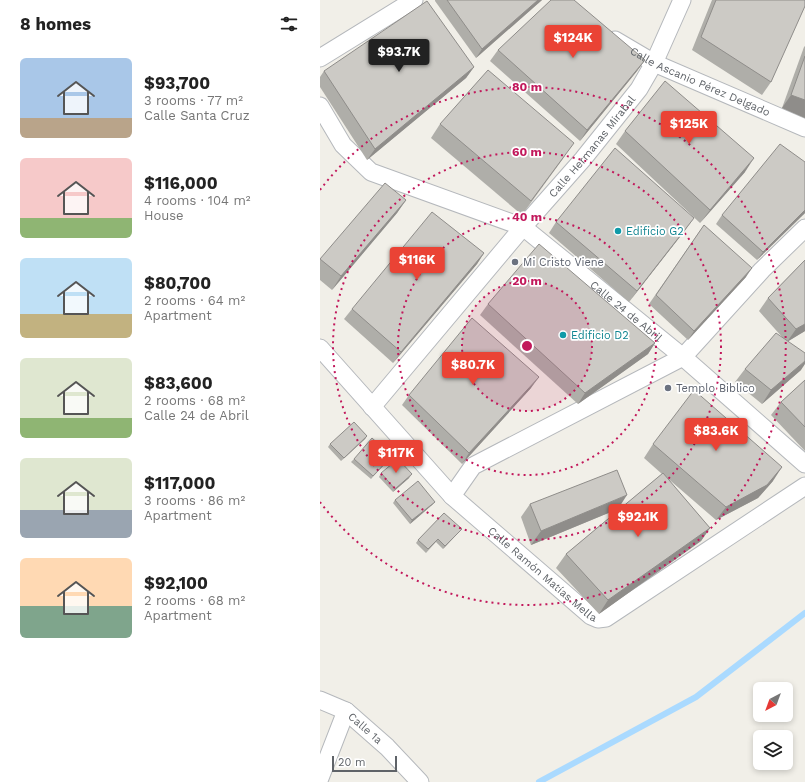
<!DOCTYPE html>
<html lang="en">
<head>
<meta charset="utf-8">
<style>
	body { margin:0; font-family:"Work Sans",sans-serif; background:#f2f2f2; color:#222; height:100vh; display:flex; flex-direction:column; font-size:15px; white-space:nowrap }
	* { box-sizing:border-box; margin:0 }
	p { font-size:13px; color:#767676 }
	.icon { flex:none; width:22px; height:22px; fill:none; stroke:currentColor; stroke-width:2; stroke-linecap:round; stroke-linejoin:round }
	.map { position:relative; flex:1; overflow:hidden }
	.panel { display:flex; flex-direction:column; background:#fff; width:320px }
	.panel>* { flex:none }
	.needle { width:26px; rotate:221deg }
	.fabs { position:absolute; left:433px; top:682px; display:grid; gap:8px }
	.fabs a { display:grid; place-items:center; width:40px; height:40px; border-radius:6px; background:#fff; box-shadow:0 2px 6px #0003; font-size:20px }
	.scale { position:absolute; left:12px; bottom:10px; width:65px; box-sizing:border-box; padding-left:4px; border:2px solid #5f6368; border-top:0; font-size:11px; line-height:14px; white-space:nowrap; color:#5f6368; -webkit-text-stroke:3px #fff; paint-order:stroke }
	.price { position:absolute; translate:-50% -34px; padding:0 9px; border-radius:4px; background:#ea4335; color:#fff; font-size:13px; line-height:26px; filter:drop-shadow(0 1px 2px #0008) }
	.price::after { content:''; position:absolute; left:50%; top:24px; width:12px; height:9px; margin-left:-6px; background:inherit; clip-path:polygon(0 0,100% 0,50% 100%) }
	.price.current { background:#222; color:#fff }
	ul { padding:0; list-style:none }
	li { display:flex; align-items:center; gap:12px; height:100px; padding:0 20px }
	li span { display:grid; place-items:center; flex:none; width:112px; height:80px; border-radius:6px; color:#555 }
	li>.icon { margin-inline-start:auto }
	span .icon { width:48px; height:48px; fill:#fffc; stroke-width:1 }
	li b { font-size:17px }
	h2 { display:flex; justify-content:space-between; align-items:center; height:48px; padding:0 20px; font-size:17px }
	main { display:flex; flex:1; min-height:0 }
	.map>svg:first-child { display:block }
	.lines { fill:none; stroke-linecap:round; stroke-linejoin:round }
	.stream { stroke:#aadaff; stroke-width:6 }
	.minor-casing { stroke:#b5b8bc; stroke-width:19 }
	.minor { stroke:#fff; stroke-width:17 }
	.wall { fill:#afaea9 }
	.shaded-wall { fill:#8f8d8a }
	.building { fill:#cccac5; stroke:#8f8d8a }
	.ring { fill:none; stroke:#c2185b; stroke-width:2; stroke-dasharray:2 4 }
	.culture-dot { fill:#0f9aa8; stroke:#fff; stroke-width:1.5 }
	.worship-dot { fill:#6b7280; stroke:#fff; stroke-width:1.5 }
	.labels { text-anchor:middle; stroke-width:3.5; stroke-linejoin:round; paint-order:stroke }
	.street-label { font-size:11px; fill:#5f6368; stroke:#fff }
	.culture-label { font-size:11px; fill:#0d838f; stroke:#fff; text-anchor:start }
	.worship-label { font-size:11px; fill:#5b616d; stroke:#fff; text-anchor:start }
	.centre { fill:#c2185b; stroke:#fff; stroke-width:2 }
	.ring-label { font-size:12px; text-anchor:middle; font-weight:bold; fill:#c2185b; stroke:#fff; stroke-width:3.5; stroke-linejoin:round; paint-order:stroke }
</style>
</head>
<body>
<main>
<section class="panel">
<h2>8 homes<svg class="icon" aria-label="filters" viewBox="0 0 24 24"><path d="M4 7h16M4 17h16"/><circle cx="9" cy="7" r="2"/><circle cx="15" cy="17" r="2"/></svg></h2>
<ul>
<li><span style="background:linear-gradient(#a9c7e8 75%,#b9a48a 0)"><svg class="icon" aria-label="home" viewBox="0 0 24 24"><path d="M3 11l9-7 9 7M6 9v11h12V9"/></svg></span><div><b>$93,700</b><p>3 rooms · 77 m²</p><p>Calle Santa Cruz</p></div></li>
<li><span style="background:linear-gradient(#f6c9c9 75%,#8fb573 0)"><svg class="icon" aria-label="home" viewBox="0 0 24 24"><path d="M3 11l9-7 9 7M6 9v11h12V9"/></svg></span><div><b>$116,000</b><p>4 rooms · 104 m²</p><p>House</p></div></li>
<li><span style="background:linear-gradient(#bfe0f5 70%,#c2b280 0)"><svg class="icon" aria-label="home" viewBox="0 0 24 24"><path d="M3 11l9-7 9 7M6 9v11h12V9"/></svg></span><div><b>$80,700</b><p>2 rooms · 64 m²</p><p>Apartment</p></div></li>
<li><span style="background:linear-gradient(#dfe7d0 75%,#8fb573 0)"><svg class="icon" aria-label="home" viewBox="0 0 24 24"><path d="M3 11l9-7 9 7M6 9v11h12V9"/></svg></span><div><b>$83,600</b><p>2 rooms · 68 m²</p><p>Calle 24 de Abril</p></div></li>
<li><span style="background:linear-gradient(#dfe7d0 65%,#9aa5b1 0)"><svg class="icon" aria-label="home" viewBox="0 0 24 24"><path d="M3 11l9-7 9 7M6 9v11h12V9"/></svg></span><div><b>$117,000</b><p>3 rooms · 86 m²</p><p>Apartment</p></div></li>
<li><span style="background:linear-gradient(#ffd9b3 60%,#7fa58c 0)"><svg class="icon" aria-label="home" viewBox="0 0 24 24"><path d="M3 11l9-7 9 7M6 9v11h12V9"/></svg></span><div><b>$92,100</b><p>2 rooms · 68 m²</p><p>Apartment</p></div></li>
</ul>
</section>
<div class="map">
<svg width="485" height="782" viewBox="0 0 485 782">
	<rect width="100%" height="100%" fill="#f1efe8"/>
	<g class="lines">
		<polyline class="stream" points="219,782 376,697 485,613"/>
		<g class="minor-casing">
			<g id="minor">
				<path id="s1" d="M295,40L334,63L485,128"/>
				<polyline points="0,58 94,0"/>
				<path id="s2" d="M0,106L23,145L51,172L203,227L363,357L485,464"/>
				<path id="s3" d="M0,348L132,496L271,616L278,619L286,618L485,486"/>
				<path id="s4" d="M52,407L203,227L263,159L319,89L334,63L362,0"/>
				<polyline points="132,496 153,466 363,357 442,270 485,228"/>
				<path id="s5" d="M0,700L26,711L67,747L100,782"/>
				<polyline points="0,778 26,711"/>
			</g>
		</g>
		<use href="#minor" class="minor"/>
	</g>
	<g class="wall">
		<polygon points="115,0 222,0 156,58 115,1"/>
		<polygon points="392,0 485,0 451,82 442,95 372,50"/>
		<polygon points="485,46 485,118 462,108 484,47"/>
		<polygon points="178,50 325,60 317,71 260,141 170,61"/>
		<polygon points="154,67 146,78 47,160 0,87 0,77 4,71"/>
		<polygon points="120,124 245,156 202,215 111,138"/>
		<polygon points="305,131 425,172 380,223 296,144"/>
		<polygon points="86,200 77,213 12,290 0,280 0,259"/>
		<polygon points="485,213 437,260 396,224 402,215"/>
		<polygon points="236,222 366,229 309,302 229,233"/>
		<polygon points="384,225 426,277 368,340 329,304"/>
		<polygon points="164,253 157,264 73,363 24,319 32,309"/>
		<polygon points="485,260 485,331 468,341 481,370 442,404 415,382 425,369 463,338 439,311 448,298"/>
		<polygon points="168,304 335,343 328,354 258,404 160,315"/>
		<polygon points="485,380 485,451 451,415 461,402"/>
		<polygon points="211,388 142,464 82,405 89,395"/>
		<polygon points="47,436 45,439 21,461 8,447 10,444"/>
		<polygon points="333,444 453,481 438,498 396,520 345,476 390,528 381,541 279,614 236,568 246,554 342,474 324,458"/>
		<polygon points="72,456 51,479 31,462 34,459"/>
		<polygon points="61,473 89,478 73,492 59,477"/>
		<polygon points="75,500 115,502 112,505 90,524 73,503"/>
		<polygon points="210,504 298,509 211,545 201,517"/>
		<polygon points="142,529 139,532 123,549 116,542 106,553 96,543 98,540"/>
	</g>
	<g class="shaded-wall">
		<polygon points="218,0 222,0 156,58 162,49"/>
		<polygon points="325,60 317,71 260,141 267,130"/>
		<polygon points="154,67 146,78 47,160 55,149"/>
		<polygon points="471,95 485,100 485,118 462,108"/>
		<polygon points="434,158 425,172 380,223 390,210"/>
		<polygon points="86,200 77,213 12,290 21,276"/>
		<polygon points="485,210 485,213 437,260 443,252"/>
		<polygon points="374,218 366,229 309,302 317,291"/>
		<polygon points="164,253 157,264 73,363 81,352"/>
		<polygon points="432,268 426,277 368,340 374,331"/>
		<polygon points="485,324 485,331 467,342 476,329"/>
		<polygon points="335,343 328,354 258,404 265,393"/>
		<polygon points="485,361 485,364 481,370 442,404 451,390"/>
		<polygon points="219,377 211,388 142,464 149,453"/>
		<polygon points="47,436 45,439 21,461 24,458"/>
		<polygon points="462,467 453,481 438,498 396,520 406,507"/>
		<polygon points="92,474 89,478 73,492 75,489"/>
		<polygon points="307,495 298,509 211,545 221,531"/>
		<polygon points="115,502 112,505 90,524 92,520"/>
		<polygon points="390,528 381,541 279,614 288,600"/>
		<polygon points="142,529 139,532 123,549 125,546"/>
	</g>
	<g class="building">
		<polygon points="127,0 218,0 162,49"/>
		<polygon points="231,0 254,0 325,60 267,130 178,50"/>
		<polygon points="396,0 485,0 485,6 451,82 381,37"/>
		<polygon points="107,1 154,67 55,149 4,71"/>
		<polygon points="485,56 485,100 471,95"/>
		<polygon points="168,70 254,143 211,201 120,124"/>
		<polygon points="345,81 434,158 390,210 305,131"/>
		<polygon points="460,144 485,162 485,210 443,252 402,215"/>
		<polygon points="295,148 374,218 317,291 236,222"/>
		<polygon points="65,183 86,200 21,276 0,259"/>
		<polygon points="112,212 164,253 81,352 32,309"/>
		<polygon points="384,225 432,268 374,331 336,295"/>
		<polygon points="219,244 335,343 265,393 168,304"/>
		<polygon points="485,260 485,324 476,329 448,298"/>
		<polygon points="152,318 219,377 149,453 89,395"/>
		<polygon points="456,333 485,353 485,361 451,390 425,369"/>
		<polygon points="485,380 485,427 461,402"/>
		<polygon points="374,390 462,467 447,485 406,507 333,444"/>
		<polygon points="34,422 47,436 24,458 10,444"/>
		<polygon points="52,438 72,456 53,476 34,459"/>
		<polygon points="78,459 92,474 75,489 61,473"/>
		<polygon points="297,470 307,495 221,531 210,504"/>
		<polygon points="343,473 390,528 288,600 246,554"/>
		<polygon points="98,481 115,502 92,520 75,500"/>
		<polygon points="124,513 142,529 125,546 118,539 108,549 98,540"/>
	</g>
	<circle cx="207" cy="346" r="65" fill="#c2185b" fill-opacity=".12"/>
	<g class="ring">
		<circle cx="207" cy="346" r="65"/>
		<circle cx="207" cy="346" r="129"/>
		<circle cx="207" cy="346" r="194"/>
		<path d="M0 190A259 259 0 1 1 0 502"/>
	</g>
	<g class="culture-dot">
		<circle cx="298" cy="231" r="4"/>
		<circle cx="243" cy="335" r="4"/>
	</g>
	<g class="worship-dot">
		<circle cx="195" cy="262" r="4"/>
		<circle cx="348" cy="388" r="4"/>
	</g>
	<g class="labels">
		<g class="street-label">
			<text dy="4" stroke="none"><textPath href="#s1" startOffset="95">Calle Ascanio Pérez Delgado</textPath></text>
			<text dy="4" stroke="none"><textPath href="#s4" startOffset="341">Calle Hermanas Mirabal</textPath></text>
			<text dy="4" stroke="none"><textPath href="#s2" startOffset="379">Calle 24 de Abril</textPath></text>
			<text dy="4" stroke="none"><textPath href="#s3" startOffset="318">Calle Ramón Matías Mella</textPath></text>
			<text dy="4" stroke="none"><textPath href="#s5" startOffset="54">Calle 1a</textPath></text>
		</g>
		<g class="culture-label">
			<text x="306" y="235">Edificio G2</text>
			<text x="251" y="339">Edificio D2</text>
		</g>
		<g class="worship-label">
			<text x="203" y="266">Mi Cristo Viene</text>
			<text x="356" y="392">Templo Biblico</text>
		</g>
	</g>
	<circle cx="207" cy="346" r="6" class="centre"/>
	<g class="ring-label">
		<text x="207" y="91">80 m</text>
		<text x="207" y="156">60 m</text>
		<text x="207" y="221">40 m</text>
		<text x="207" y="285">20 m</text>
	</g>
</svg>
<div class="fabs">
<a><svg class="needle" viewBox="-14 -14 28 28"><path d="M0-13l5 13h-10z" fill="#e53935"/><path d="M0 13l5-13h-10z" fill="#767676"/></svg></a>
<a><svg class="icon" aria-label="layers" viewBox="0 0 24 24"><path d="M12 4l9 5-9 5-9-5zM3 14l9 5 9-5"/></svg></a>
</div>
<div class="scale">20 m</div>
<b class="price" style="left:253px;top:59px">$124K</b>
<b class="price current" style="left:79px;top:73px">$93.7K</b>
<b class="price" style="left:369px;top:145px">$125K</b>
<b class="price" style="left:97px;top:281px">$116K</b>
<b class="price" style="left:153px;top:386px">$80.7K</b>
<b class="price" style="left:396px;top:452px">$83.6K</b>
<b class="price" style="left:76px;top:474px">$117K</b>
<b class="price" style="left:318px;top:538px">$92.1K</b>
</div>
</main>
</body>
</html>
